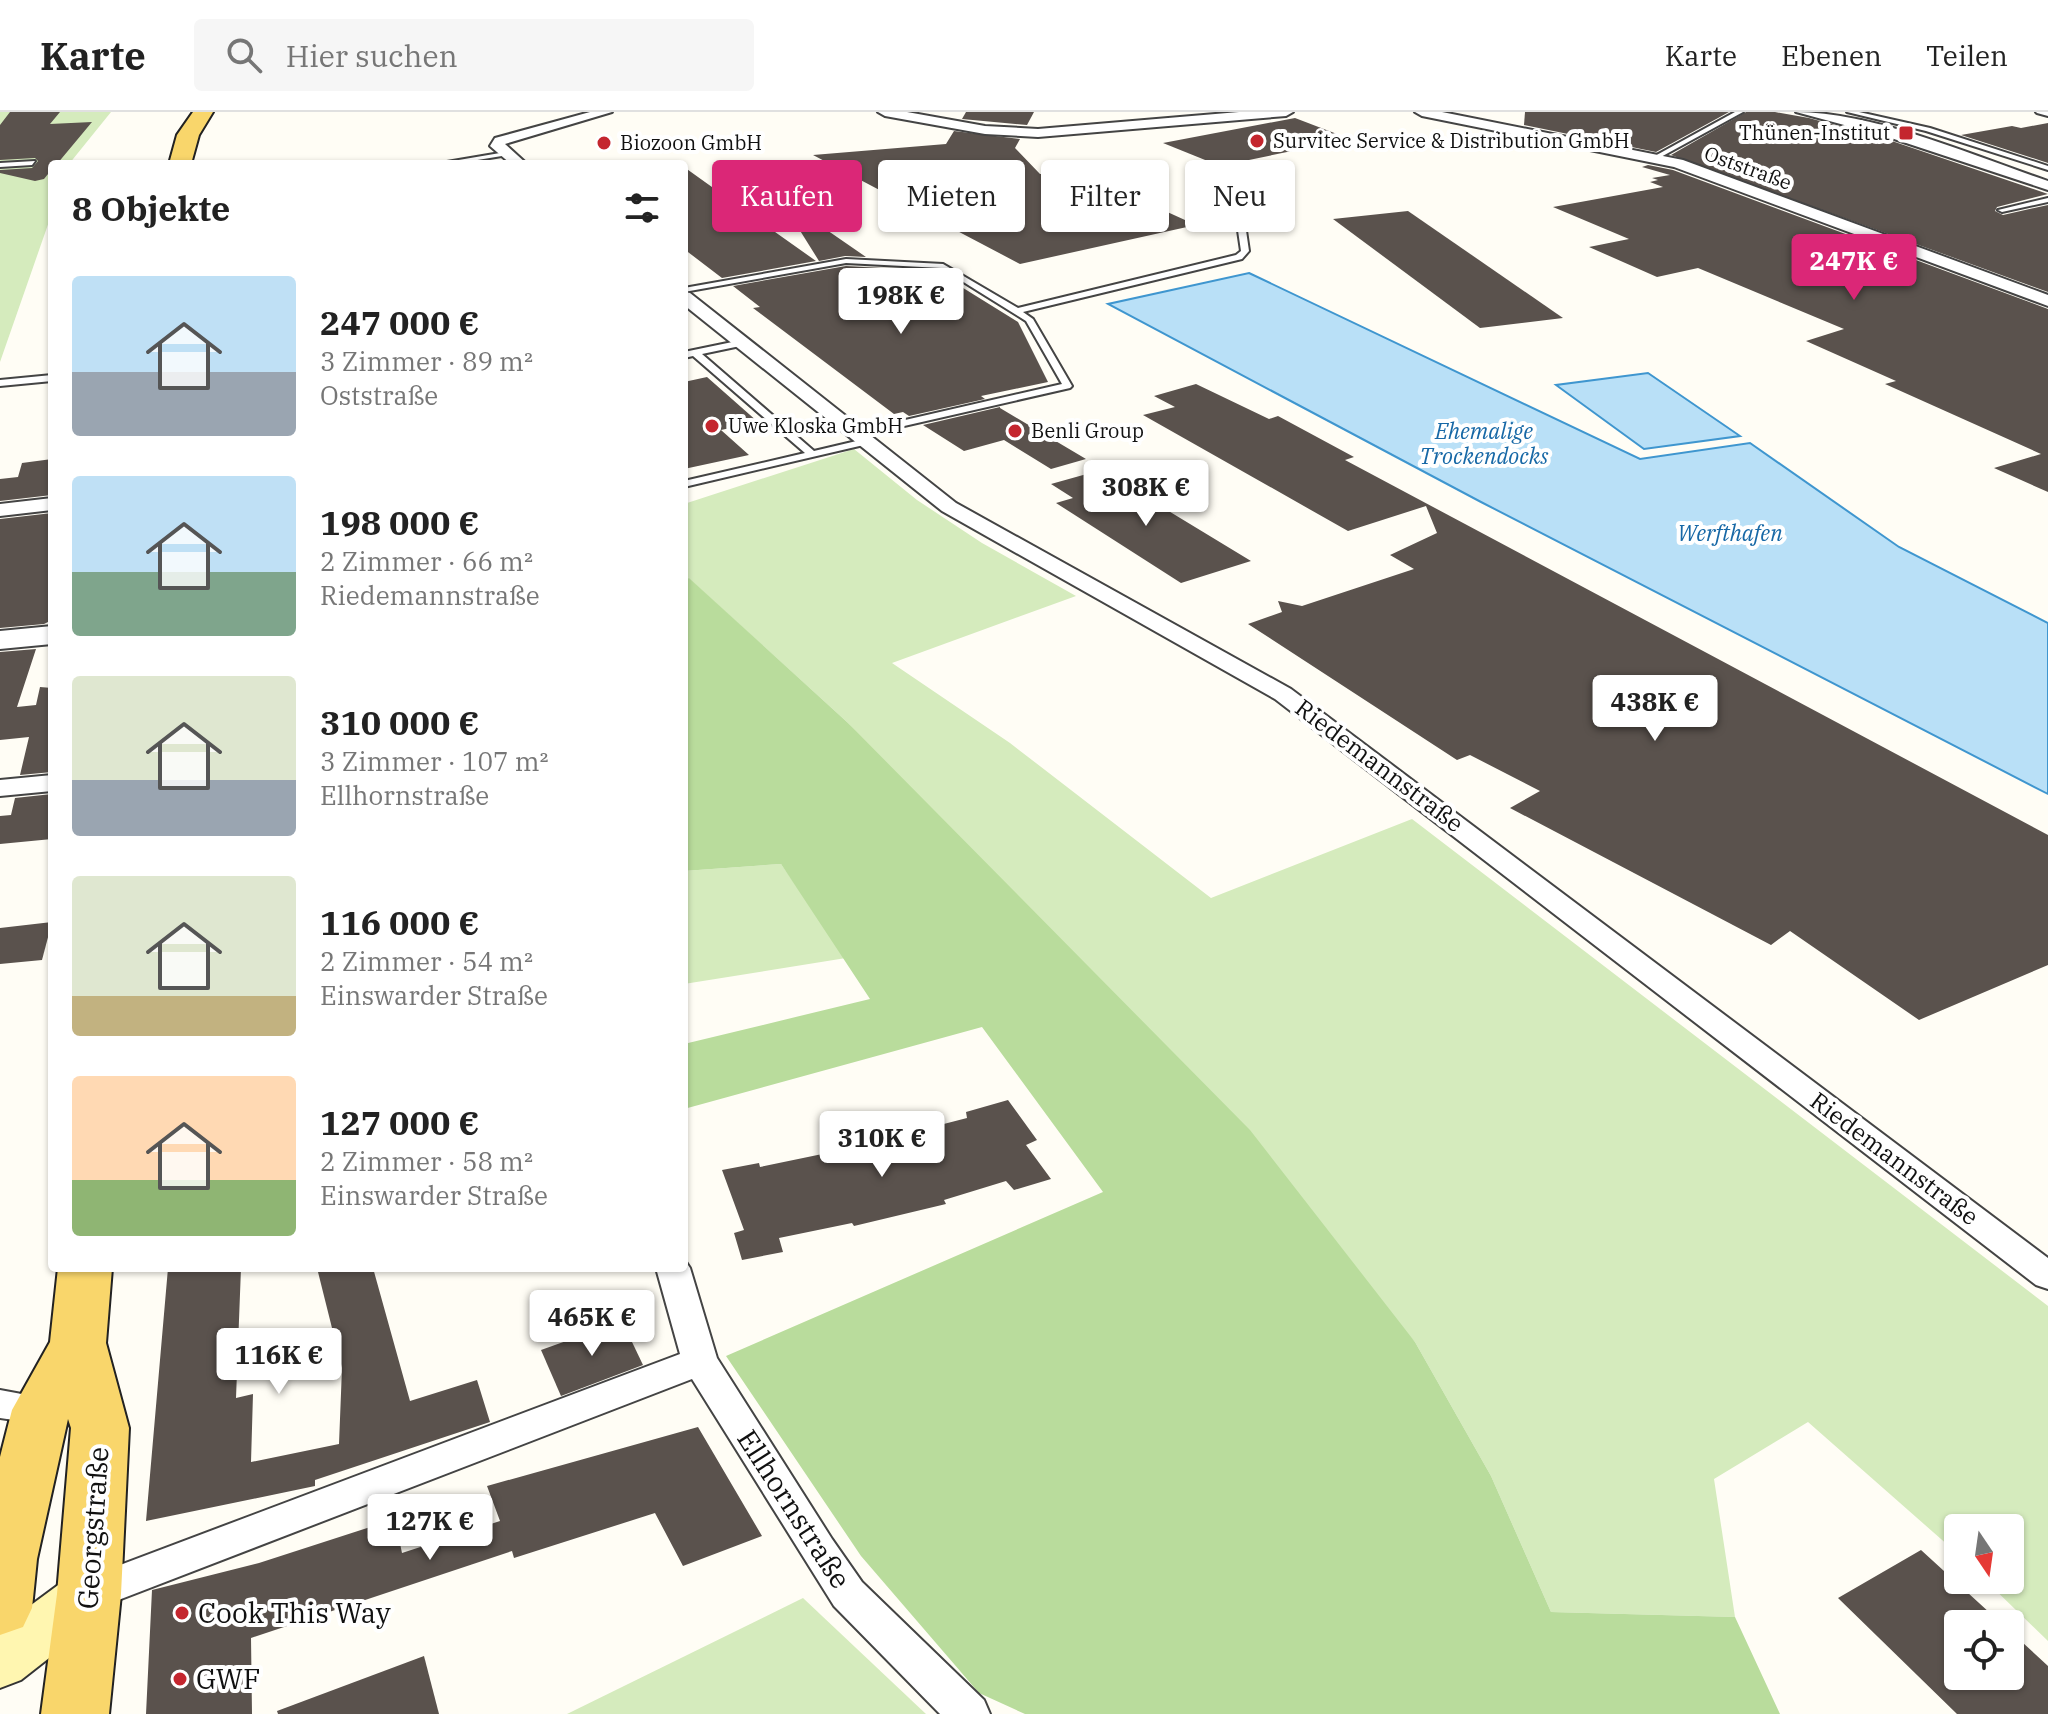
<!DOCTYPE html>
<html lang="de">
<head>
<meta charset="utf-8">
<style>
	body { margin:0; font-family:"IBM Plex Serif",serif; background:#f6f6f6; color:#222; height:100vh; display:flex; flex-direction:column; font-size:30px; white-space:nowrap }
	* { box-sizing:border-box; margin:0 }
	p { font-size:26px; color:#767676 }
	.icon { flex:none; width:44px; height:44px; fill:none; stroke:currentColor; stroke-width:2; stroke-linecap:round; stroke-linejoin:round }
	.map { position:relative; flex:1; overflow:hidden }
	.drawer { position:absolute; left:48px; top:48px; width:640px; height:1112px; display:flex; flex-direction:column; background:#fff; border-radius:8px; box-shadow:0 2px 6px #0004 }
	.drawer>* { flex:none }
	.guide { position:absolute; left:712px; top:48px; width:760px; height:72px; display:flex; gap:16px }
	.needle { width:52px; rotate:167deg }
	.controls { position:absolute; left:1944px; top:1402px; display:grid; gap:16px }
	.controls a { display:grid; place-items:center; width:80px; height:80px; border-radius:8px; background:#fff; box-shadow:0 2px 6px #0004; font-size:40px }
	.price { position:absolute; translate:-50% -68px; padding:0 18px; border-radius:8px; background:#fff; color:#222; font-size:26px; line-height:52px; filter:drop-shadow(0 2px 4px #0008) }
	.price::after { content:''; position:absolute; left:50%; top:48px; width:24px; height:18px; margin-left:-12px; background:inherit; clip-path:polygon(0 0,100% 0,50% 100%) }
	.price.active { background:#db2777; color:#fff }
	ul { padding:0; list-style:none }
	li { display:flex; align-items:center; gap:24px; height:200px; padding:0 24px }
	li span { display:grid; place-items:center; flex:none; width:224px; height:160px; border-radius:8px; color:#555 }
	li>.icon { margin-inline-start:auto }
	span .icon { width:96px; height:96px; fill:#fffc; stroke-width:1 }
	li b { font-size:34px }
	h2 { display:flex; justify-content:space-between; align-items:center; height:96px; padding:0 24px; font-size:34px }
	.chip { padding:0 28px; border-radius:8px; background:#fff; box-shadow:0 2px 6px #0004; font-size:28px; line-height:72px }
	.chip.active { background:#db2777; color:#fff }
	header { display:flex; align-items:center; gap:48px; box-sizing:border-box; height:112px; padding:0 40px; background:#fff; border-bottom:2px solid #e0e0e0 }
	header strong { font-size:38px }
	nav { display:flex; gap:44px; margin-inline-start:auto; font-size:28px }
	.search { width:560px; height:72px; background:#f6f6f6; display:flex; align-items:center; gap:20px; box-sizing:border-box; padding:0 28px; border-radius:8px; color:#767676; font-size:30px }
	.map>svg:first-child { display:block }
	.green { fill:#d5ebbd }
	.forest { fill:#b9dc9c }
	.water { fill:#b9e0f7; stroke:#3f96cf; stroke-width:2 }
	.building { fill:#5a524d }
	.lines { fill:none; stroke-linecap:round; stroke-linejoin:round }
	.service-casing { stroke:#444; stroke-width:4 }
	.minor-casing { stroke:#444; stroke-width:4 }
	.tertiary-casing { stroke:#444; stroke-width:4 }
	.secondary-casing { stroke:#333; stroke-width:4 }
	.primary-casing { stroke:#222; stroke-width:4 }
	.service { fill:#fff; fill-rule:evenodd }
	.minor { fill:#fff; fill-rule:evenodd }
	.tertiary { fill:#fff; fill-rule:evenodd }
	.secondary { fill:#fff6b0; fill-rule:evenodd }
	.primary { fill:#f9d66b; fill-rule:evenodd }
	.poi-dot { fill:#c4262e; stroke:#fff; stroke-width:3 }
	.labels { text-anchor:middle; stroke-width:8; stroke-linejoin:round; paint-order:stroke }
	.far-poi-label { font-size:20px; fill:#111; stroke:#fff; text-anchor:start }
	.far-street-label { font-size:20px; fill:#111; stroke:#fff }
	.far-water-label { font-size:22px; font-style:italic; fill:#1768a6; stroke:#fff }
	.street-label { font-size:24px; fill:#111; stroke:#fff }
	.near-street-label { font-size:28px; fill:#111; stroke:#fff }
	.near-poi-label { font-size:28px; fill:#111; stroke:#fff; text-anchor:start }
</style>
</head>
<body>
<header>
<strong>Karte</strong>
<div class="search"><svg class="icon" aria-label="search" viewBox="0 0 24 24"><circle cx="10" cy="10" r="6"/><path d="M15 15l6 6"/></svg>Hier suchen</div>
<nav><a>Karte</a><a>Ebenen</a><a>Teilen</a></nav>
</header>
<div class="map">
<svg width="2048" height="1602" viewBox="0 0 2048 1602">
	<rect width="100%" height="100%" fill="#fffdf5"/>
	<g class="green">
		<polygon points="0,0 111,0 69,52 52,52 52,101 0,250"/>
		<polygon points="854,337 917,388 982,431 1076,484 892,551 1010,631 1211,786 1412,707 2048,1194 2048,1529 1985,1468 2010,1468 2010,1416 1958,1416 1958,1442 1808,1310 1714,1367 1735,1505 1551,1500 1491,1364 1415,1230 847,610 684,462 684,392"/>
		<polygon points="781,752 846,846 684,872 684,759"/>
		<polygon points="803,1486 926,1602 567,1602"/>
	</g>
	<polygon class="forest" points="689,466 847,610 1250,1018 1415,1230 1491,1364 1551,1500 1735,1505 1780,1602 1025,1602 979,1581 861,1444 726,1244 1103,1080 982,915 684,997 684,932 870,887 781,752 684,759 684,468"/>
	<g class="water">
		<polygon points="1249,161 1640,347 1750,331 1899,435 2048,511 2048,682 1481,390 1108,192"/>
		<polygon points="1648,261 1740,324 1644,337 1556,273"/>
	</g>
	<g class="building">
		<polygon points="10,0 60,0 50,12 92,10 57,52 52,52 52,57 44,67 35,69 0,61 0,58 32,56 38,49 35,46 0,48 0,13"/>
		<polygon points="966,0 1034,0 1027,13 962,7"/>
		<polygon points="1525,0 1729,0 1656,40 1524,13"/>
		<polygon points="1746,0 1775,0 1809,6 1886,27 2048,82 1997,95 1995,99 2003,103 2048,93 2048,180 1671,43"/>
		<polygon points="1295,6 1350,27 1220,54 1163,31"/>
		<polygon points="2048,11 2048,51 1961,23 2012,14 2021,16"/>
		<polygon points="954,19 1020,27 1015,36 1040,62 1077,59 1196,113 1020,152 813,43 946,32"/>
		<polygon points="1648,53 1673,58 2048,197 2048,380 1994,356 2041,342 1885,272 1896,269 1806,229 1844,217 1698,156 1657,165 1589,135 1629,127 1553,95 1663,75 1650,70 1658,68 1652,66 1670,63 1642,55"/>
		<polygon points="684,55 768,115 816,149 722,166 684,137"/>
		<polygon points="779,85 866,145 845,144 819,149"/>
		<polygon points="1408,99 1563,206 1480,216 1333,107"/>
		<polygon points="846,154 881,156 899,169 939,161 1018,210 1048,270 981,284 985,287 909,304 903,300 894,302 753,196 760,195 733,174"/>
		<polygon points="707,265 758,310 721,318 749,343 684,357 684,270"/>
		<polygon points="1196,272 1269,307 1278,304 1354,345 1345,348 2048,723 2048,853 1919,908 1790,819 1771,833 1510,696 1540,679 1470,643 1457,648 1248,512 1282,500 1278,489 1302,494 1414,457 1390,443 1437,421 1426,394 1348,419 1143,303 1175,295 1154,284"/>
		<polygon points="1000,295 1000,296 1086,347 1051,357 1004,328 964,339 923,313"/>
		<polygon points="52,347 52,383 0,389 0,367 18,365 22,351"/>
		<polygon points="1101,358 1251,449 1181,471 1056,391 1073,386 1051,372"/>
		<polygon points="52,401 52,508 44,512 0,516 0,407"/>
		<polygon points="36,537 17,595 36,593 40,575 52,576 52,660 20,663 29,625 0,628 0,540"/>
		<polygon points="52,682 52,727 0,732 0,704 11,703 15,686"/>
		<polygon points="52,810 42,848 0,852 0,816"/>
		<polygon points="1008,988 1037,1028 1026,1033 1051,1067 1014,1078 1006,1069 944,1088 946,1092 854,1114 852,1111 779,1126 783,1140 742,1148 734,1121 744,1118 722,1058 759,1051 760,1055 832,1040 835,1044 907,1027 905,1022 967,1006 966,1000"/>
		<polygon points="168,1156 241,1156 236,1286 253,1282 251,1350 339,1332 342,1256 317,1156 373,1156 410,1289 477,1268 490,1310 315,1368 315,1374 146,1409"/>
		<polygon points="622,1209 643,1253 561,1284 541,1238"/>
		<polygon points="698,1315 762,1424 683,1454 655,1401 514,1446 512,1439 251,1526 252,1602 146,1602 152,1478 259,1451 395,1407 402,1441 500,1409 487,1374"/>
		<polygon points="1921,1438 2002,1512 1958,1512 1958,1564 2010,1564 2010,1519 2048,1554 2048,1602 1957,1602 1838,1486"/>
		<polygon points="424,1544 439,1602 278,1602 277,1599"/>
	</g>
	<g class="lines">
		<g class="service-casing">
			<g id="service">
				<polygon points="1735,0 1743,0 1659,46 1653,45"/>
				<polygon points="1847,0 1859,0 1930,16 2048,54 2048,58 1926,19"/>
				<polygon points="2036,0 2048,0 2048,4 2037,1"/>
				<polygon points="506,40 508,43 453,52 435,52"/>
				<polygon points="35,49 32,53 0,55 0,51"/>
				<polygon points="2048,86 2048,90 2002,100 1998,98"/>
				<polygon points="1239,96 1243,98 1249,139 1242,147 1023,200 1033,207 1072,274 1070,276 856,325 851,322 853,320 1062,272 1026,209 941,156 846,151 684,180 684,176 846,147 943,152 1018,196 1236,143 1241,139 1235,98"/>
				<polygon points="742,228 745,229 745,233 702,242 814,339 865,327 870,330 868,332 684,375 684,369 805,341 693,244 684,246 684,240"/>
				<polygon points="52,263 52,269 0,274 0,268"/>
			</g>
		</g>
		<g class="minor-casing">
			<g id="minor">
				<polygon points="590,0 612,0 505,32 527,52 511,52 490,34 495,26"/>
				<polygon points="878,0 907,0 985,14 1038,17 1239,0 1293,0 1286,4 1038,25 985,22 885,4"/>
				<polygon points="1415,0 1442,0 1683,48 2048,183 2048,194 1674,55 1422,4"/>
				<path d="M1796,0C1874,0 1974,44 2048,69V78L1885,24Z"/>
				<polygon points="684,180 690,181 956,391 1291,577 2048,1146 2048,1177 2036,1173 1275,587 942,399 684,193"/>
				<polygon points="52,386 52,398 0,404 0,392"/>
				<polygon points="52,663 52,679 0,684 0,668"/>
				<polygon points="684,1147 690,1156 717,1246 832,1427 862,1470 984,1588 990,1602 940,1602 834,1494 692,1267 103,1494 89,1499 75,1494 69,1482 75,1470 680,1242 656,1156 684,1156"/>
				<polygon points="0,1278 54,1288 60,1298 54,1308 41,1312 0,1306"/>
			</g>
		</g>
		<g class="tertiary-casing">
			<polygon id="tertiary" points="52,514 52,532 0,537 0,519"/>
		</g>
		<g class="secondary-casing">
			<polygon id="secondary" points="89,1457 109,1465 118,1482 109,1499 21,1568 0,1576 0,1516 69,1465"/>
		</g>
		<g class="primary-casing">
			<g id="primary">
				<polygon points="193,0 213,0 199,23 191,52 169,52 177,23"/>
				<polygon points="58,1156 112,1156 106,1231 129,1316 121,1482 109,1602 41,1602 57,1482 71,1316 68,1307 37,1447 32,1496 23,1515 0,1523 0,1345 12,1298 50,1230"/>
			</g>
		</g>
		<use href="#service" class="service"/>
		<use href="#minor" class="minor"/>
		<use href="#tertiary" class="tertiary"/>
		<use href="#secondary" class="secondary"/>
		<use href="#primary" class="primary"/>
	</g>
	<g class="poi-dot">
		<rect x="1898" y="13" width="16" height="16" rx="4"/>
		<circle cx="1257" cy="29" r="8"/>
		<circle cx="604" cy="31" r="8"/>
		<circle cx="712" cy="314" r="8"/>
		<circle cx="1015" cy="319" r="8"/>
		<circle cx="182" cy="1501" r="8"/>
		<circle cx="180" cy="1567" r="8"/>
	</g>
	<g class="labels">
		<g class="far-poi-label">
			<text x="1890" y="28" text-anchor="end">Thünen-Institut</text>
			<text x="1273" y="36">Survitec Service &amp; Distribution GmbH</text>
			<text x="620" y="38">Biozoon GmbH</text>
			<text x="728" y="321">Uwe Kloska GmbH</text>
			<text x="1031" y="326">Benli Group</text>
		</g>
		<g class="far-street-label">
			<text transform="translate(1748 56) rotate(20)" y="7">Oststraße</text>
		</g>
		<g class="far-water-label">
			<text x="1484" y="327">Ehemalige<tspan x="1484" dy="25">Trockendocks</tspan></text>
			<text x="1730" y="429">Werfthafen</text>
		</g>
		<g class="street-label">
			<text transform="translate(1379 654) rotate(37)" y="8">Riedemannstraße</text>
			<text transform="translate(1894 1047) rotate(37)" y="8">Riedemannstraße</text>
		</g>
		<g class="near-street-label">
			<text transform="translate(794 1397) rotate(57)" y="10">Ellhornstraße</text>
			<text transform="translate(93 1416) rotate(-86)" y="10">Georgstraße</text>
		</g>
		<g class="near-poi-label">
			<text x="198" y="1511">Cook This Way</text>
			<text x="196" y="1577">GWF</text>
		</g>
	</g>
</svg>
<div class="controls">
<a><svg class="needle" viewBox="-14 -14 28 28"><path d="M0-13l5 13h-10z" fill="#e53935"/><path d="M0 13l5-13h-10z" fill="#767676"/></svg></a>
<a><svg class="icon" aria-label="locate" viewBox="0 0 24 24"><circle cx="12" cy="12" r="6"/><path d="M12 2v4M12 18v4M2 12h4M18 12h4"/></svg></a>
</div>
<b class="price active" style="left:1854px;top:190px">247K €</b>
<b class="price" style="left:901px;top:224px">198K €</b>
<b class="price" style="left:1146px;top:416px">308K €</b>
<b class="price" style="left:1655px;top:631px">438K €</b>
<b class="price" style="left:882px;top:1067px">310K €</b>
<b class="price" style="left:592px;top:1246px">465K €</b>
<b class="price" style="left:279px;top:1284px">116K €</b>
<b class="price" style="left:430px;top:1450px">127K €</b>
<div class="guide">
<a class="chip active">Kaufen</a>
<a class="chip">Mieten</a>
<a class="chip">Filter</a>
<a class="chip">Neu</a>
</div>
<section class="drawer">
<h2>8 Objekte<svg class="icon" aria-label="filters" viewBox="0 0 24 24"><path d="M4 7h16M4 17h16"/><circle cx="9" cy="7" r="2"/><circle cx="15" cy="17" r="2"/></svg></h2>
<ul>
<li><span style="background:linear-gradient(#bfe0f5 60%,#9aa5b1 0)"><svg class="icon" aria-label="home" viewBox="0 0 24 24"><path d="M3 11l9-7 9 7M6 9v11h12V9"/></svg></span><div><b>247 000 €</b><p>3 Zimmer · 89 m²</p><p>Oststraße</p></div></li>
<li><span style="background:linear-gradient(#bfe0f5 60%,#7fa58c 0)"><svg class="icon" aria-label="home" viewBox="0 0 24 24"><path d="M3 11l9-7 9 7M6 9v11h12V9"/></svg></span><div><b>198 000 €</b><p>2 Zimmer · 66 m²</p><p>Riedemannstraße</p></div></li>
<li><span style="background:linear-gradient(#dfe7d0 65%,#9aa5b1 0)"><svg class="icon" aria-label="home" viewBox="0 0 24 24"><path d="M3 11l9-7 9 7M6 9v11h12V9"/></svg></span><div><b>310 000 €</b><p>3 Zimmer · 107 m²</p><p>Ellhornstraße</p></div></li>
<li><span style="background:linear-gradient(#dfe7d0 75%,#c2b280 0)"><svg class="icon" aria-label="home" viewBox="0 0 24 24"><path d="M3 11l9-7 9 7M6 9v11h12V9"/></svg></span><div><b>116 000 €</b><p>2 Zimmer · 54 m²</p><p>Einswarder Straße</p></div></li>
<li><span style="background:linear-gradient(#ffd9b3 65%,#8fb573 0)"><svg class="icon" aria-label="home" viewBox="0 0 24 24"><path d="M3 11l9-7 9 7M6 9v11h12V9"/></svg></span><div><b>127 000 €</b><p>2 Zimmer · 58 m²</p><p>Einswarder Straße</p></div></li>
</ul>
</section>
</div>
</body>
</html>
